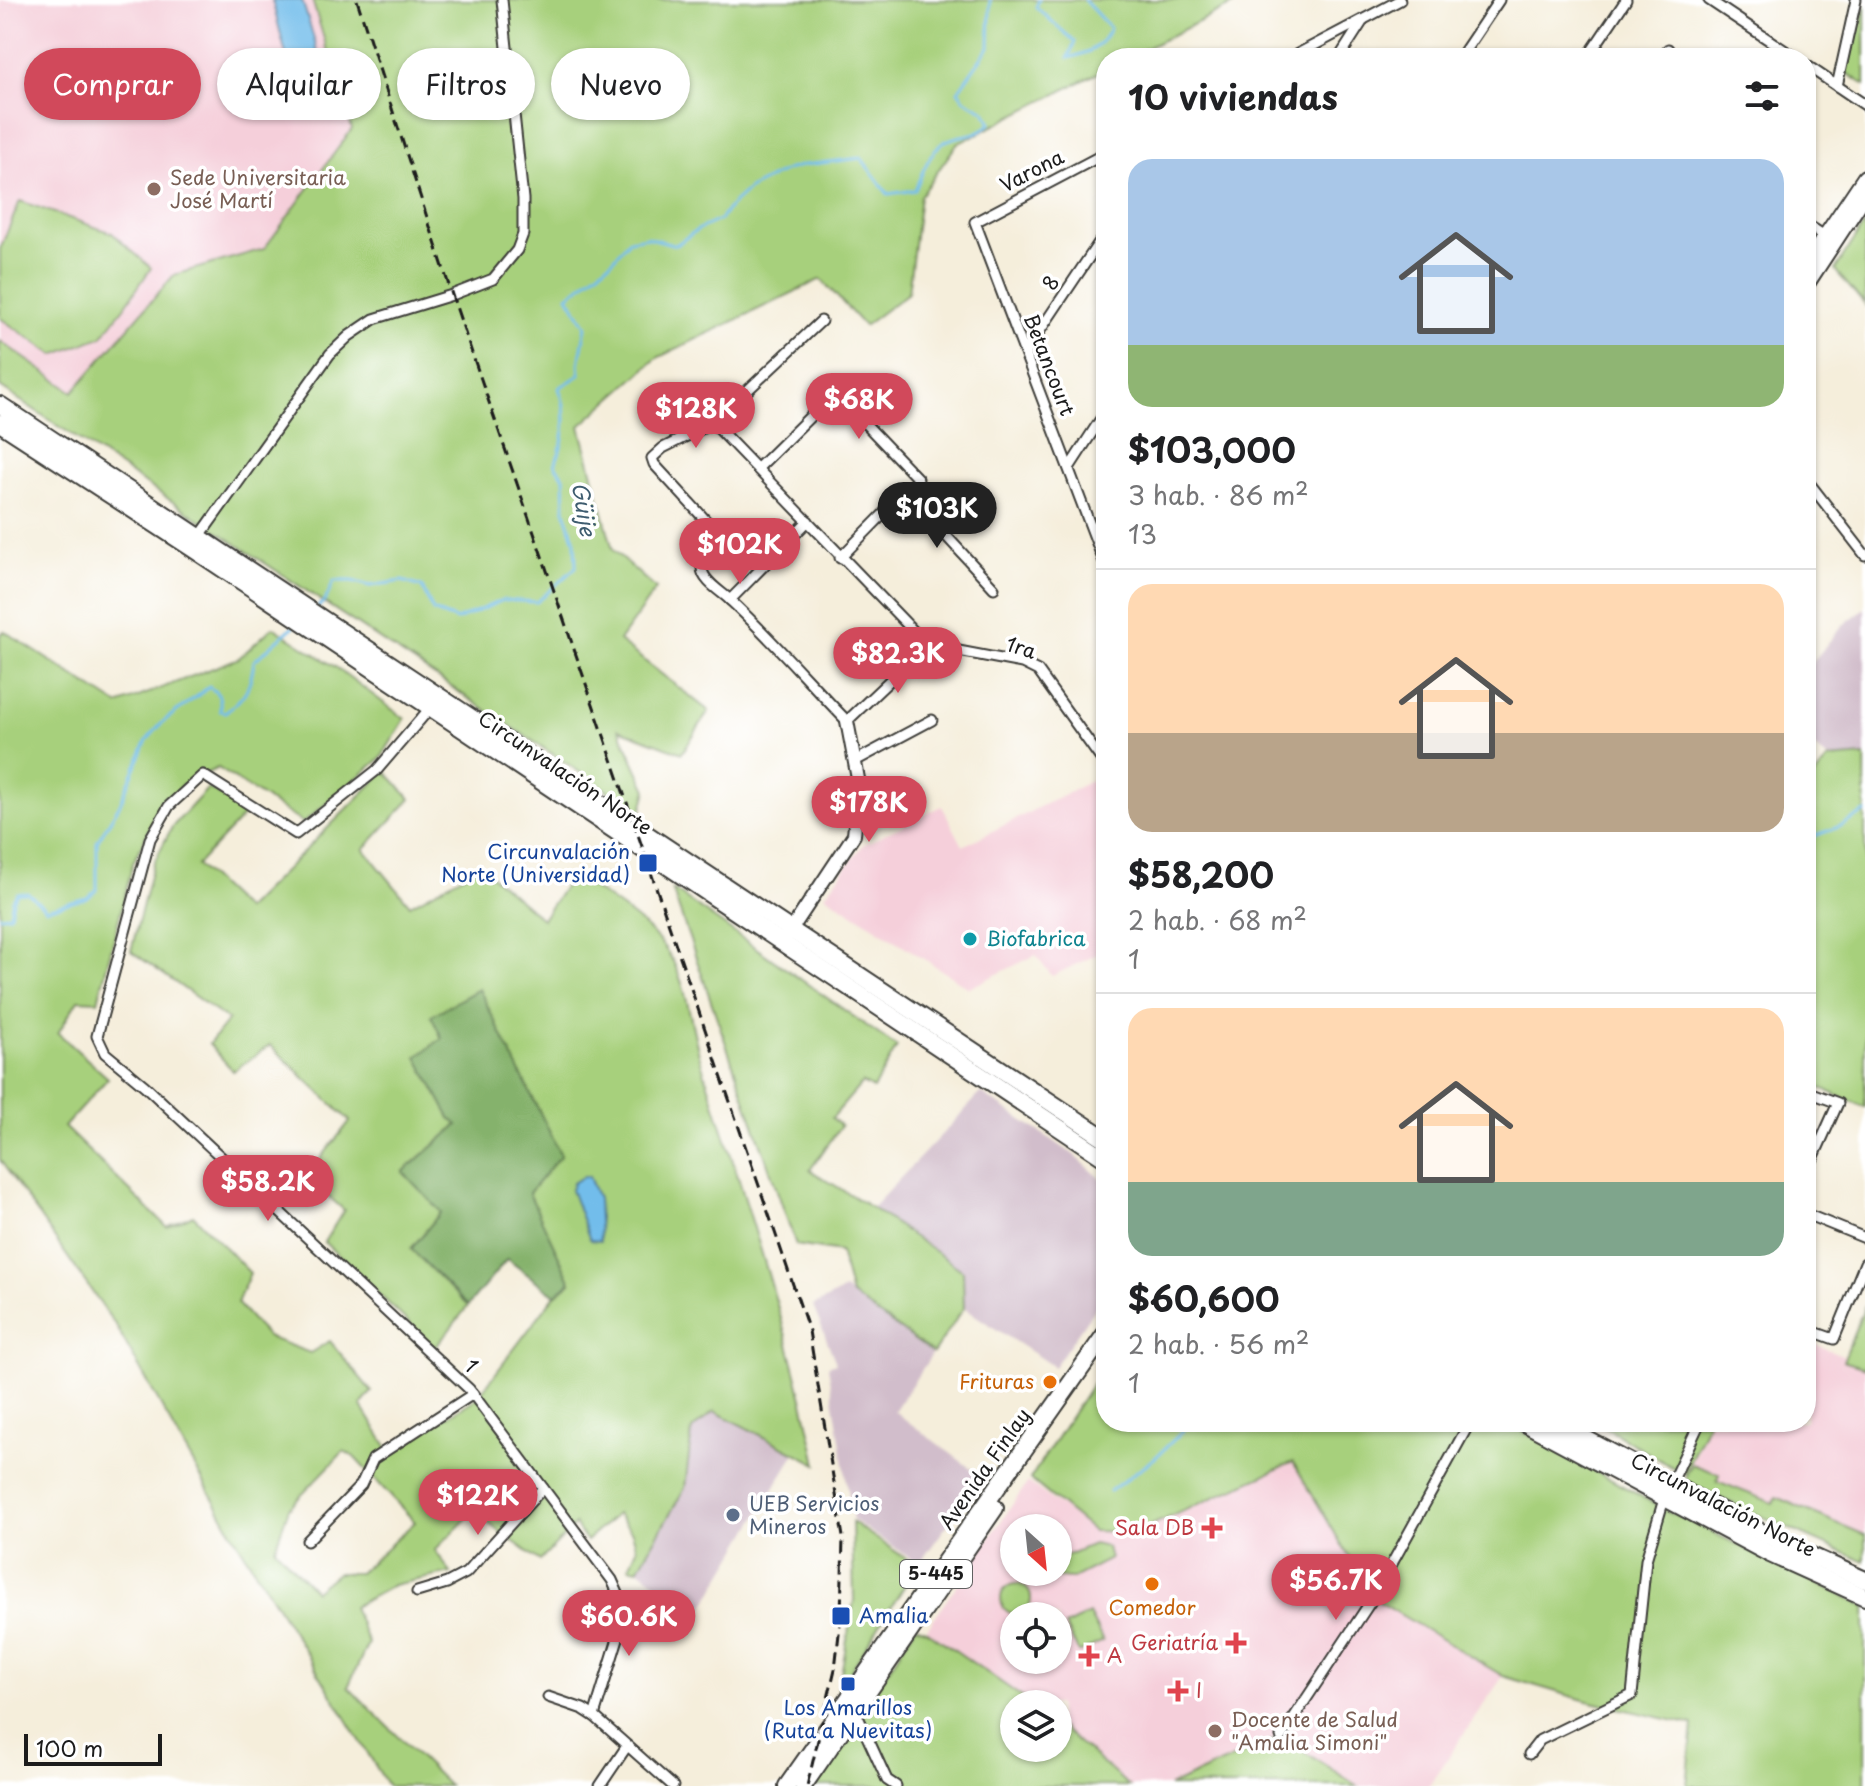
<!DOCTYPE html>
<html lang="es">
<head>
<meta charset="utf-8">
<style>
	body { margin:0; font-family:"Playpen Sans",sans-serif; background:#f2f2f2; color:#202124; height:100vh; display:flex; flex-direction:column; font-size:30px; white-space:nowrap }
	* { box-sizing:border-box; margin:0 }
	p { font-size:26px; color:#757577 }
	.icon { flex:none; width:44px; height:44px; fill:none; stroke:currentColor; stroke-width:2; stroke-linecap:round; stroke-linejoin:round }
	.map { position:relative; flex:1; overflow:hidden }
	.panel { position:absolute; left:1096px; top:48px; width:720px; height:1384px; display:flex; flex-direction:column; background:#fff; border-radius:32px; box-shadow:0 2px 6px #0004 }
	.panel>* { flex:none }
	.banner { position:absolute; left:24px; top:48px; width:760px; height:72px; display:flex; gap:16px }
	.needle { width:52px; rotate:153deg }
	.fabs { position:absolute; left:1000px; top:1514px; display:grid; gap:16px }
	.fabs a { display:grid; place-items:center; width:72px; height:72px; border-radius:50%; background:#fff; box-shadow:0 2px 6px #0004; font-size:40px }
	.scale { position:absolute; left:24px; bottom:20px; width:138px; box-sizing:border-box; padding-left:8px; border:4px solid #1c1c1c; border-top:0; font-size:22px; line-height:28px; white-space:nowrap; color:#1c1c1c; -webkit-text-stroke:6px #fff; paint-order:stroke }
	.price { position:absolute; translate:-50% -68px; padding:0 18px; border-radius:28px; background:#d1495b; color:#fff; font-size:26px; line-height:52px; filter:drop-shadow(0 2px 4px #0008) }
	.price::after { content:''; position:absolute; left:50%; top:48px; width:24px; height:18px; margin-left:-12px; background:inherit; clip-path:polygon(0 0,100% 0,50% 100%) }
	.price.selected { background:#222; color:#fff }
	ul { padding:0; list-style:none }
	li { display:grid; align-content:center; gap:16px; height:424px; padding:0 32px }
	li+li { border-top:2px solid #e0e0e0 }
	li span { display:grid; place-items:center; height:248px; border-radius:24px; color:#555 }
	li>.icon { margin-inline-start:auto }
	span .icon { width:144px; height:144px; fill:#fffc; stroke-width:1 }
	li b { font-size:34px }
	h2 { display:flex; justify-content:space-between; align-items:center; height:96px; padding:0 32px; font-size:34px }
	.chip { padding:0 28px; border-radius:36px; background:#fff; box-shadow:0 2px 6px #0004; font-size:28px; line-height:72px }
	.chip.selected { background:#d1495b; color:#fff }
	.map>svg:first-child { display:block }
	.built { fill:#f5cfda; fill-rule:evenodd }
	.industrial { fill:#d1bdcb }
	.green { fill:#a7d07c; stroke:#62764c; stroke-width:2; fill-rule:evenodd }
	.forest { fill:#85b26c; stroke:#506744; stroke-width:2 }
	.water { fill:#72bdeb; stroke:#476c84; stroke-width:2 }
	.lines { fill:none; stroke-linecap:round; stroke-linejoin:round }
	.stream { stroke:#72bdeb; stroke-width:3 }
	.street-casing { stroke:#3d3c39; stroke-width:13 }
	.secondary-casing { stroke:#3d3c39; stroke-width:16 }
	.primary-casing { stroke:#3d3c39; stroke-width:18 }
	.highway-casing { stroke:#3d3c39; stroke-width:20 }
	.street { stroke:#fff; stroke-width:9 }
	.secondary { stroke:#fff; stroke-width:12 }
	.primary { stroke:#fff; stroke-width:14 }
	.highway { stroke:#fff; stroke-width:16 }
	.rail { stroke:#1c1c1c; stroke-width:3; stroke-dasharray:12 6; stroke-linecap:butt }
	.education-dot { fill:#8d6e63; stroke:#fff; stroke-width:3 }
	.transit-dot { fill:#1a4fb4; stroke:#fff; stroke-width:3 }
	.culture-dot { fill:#0f9aa8; stroke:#fff; stroke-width:3 }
	.food-dot { fill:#e8710a; stroke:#fff; stroke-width:3 }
	.service-dot { fill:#5c6f8a; stroke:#fff; stroke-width:3 }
	.health-dot { fill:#e0444e; stroke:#fff; stroke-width:3 }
	.labels { text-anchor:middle; stroke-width:7; stroke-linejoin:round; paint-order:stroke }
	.shield { fill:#fff; stroke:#606060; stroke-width:2 }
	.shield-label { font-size:18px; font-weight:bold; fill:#1c1c1c }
	.street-label { font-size:20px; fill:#1c1c1c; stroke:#fff }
	.education-label { font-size:20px; fill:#785e54; stroke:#fff; text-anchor:start }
	.transit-label { font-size:20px; fill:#164399; stroke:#fff; text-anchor:end }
	.culture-label { font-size:20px; fill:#0d838f; stroke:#fff; text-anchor:start }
	.food-label { font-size:20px; fill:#c56008; stroke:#fff; text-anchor:end }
	.service-label { font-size:20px; fill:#4e5e75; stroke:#fff; text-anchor:start }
	.health-label { font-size:20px; fill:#be3a42; stroke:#fff; text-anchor:end }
	.water-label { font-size:22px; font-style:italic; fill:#3e5c6f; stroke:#fff }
</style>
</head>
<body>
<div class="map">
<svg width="1865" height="1786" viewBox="0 0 1865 1786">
	<rect width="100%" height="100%" fill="#fff"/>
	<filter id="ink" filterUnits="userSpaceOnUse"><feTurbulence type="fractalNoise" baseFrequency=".0125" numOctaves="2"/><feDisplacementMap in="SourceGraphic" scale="16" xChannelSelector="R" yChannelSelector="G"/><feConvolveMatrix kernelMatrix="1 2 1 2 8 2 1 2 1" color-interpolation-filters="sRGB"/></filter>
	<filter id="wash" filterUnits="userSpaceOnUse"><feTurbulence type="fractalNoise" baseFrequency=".006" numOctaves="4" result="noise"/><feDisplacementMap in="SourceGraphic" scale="32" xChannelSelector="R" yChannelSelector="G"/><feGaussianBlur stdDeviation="1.8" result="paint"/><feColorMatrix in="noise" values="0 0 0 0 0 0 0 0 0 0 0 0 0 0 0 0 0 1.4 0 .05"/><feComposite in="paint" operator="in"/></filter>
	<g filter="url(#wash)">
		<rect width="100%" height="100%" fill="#f5eedb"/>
		<g class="built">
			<polygon points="0,0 312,0 352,129 264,249 174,275 73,392 0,341"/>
			<polygon points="1106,773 1106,950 1052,976 1036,955 969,988 825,895 863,845 942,806 963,846"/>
			<polygon points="1806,1341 1865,1364 1865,1562 1686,1483 1686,1475 1709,1422 1806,1422"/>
			<path d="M1293,1461L1373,1598L1503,1676L1429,1786H1358L1281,1737L1169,1786H1129L1058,1725V1704H1032L926,1630L1028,1482L1093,1531L1136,1532ZM1014,1528H1058V1572H1014ZM1014,1616H1058V1660H1014Z"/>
		</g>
		<g class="industrial">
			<polygon points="1865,608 1865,756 1828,759 1806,740 1806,670 1843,625"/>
			<polygon points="981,1093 1073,1154 1106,1183 1106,1292 1054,1367 964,1308 963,1271 872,1208"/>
			<polygon points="844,1290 933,1353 894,1411 982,1477 919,1564 853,1520 828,1366 836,1363 813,1306"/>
			<polygon points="714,1410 795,1453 698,1616 638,1569 685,1488 692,1430"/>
		</g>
		<g class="green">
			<polygon points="312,0 1242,0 1127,58 1106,58 1106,69 957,144 920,196 908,293 864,326 821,279 657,358 580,426 613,550 656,589 619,641 709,711 682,753 619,729 647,790 641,813 0,387 0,341 73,392 174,275 264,249 352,129"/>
			<polygon points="1865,6 1865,85 1845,72"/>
			<polygon points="20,201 112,233 151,268 126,305 101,337 54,355 0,318 0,249"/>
			<polygon points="1865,223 1865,305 1835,270"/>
			<path d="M273,627L340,670L405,719L381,758L303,823L218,768L183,784L153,821L133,863L98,1001L78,1000L58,1033L108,1078L64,1127L167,1227L193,1215L250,1273L237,1303L267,1337L310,1353L330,1341L372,1392L361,1405L390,1451L477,1398L555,1295L571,1282L432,1016L442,1038L458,1125L404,1171L442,1212L411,1249L468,1306L435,1348L324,1242L344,1210L306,1177L350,1121L270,1045L233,1071L209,1044L228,1020L131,951L153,864L172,827L208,788L247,812L197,865L245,910L385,771L411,799L364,849L410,905L480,866L542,919L571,877L579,878C607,899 642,918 664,947C689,980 690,1029 703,1068C745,1199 789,1329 817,1464L714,1411L692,1430L685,1488L638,1569L629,1567L637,1549L632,1532L617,1514L586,1541L575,1525L540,1561L473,1512L435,1550L451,1573L393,1585L353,1607L368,1643L348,1687L449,1786H388L237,1541L116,1326L0,1160V635L4,631L118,705L239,658ZM344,1451L354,1457L415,1522L359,1573H337L315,1591L275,1548L289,1508Z"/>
			<polygon points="1865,756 1865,1107 1806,1082 1806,788 1828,759"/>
			<polygon points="672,889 897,1047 873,1089 862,1083 832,1118 841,1126 810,1170 872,1208 963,1271 964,1308 933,1353 851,1295 840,1252 796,1245"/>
			<polygon points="1865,1305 1865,1368 1843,1361"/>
			<polygon points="1106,1378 1106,1422 1506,1422 1670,1512 1865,1606 1865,1786 1687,1786 1693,1725 1587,1701 1503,1676 1373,1598 1293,1462 1136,1532 1093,1531 1030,1479 1092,1384"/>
			<polygon points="1596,1422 1708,1422 1684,1474"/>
			<polygon points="1692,1464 1719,1474 1717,1481 1773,1503 1776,1497 1865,1535 1865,1562 1686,1483 1686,1475"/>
			<polygon points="852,1522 917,1566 838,1691 854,1600"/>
			<polygon points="1093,1544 1107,1547 1110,1559 1073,1578 1035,1576 1033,1574 1058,1572 1058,1559"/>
			<circle cx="1016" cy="1599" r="15"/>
			<polygon points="1089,1614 1103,1641 1079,1653 1065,1626"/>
			<polygon points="916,1626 926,1630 1032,1704 1014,1704 1014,1748 1058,1748 1058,1725 1129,1786 815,1786"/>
			<polygon points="1281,1737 1358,1786 1169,1786"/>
		</g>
		<polygon class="forest" points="479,989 561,1155 529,1193 571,1282 555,1295 507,1259 468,1306 411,1249 441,1212 403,1172 458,1125 450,1118 417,1057 442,1038 431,1016"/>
		<g class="water">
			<polygon points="272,0 302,0 328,84 328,109 314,113 306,111 297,98"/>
			<polygon points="584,1176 589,1177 598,1198 600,1241 590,1240 571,1190 573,1183"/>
		</g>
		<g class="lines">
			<g class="stream">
				<path d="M1039,0L1036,7L1075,42L1068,58C1089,53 1101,48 1110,28L1084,0"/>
				<path d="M318,607L325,601L334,581H352L370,586L402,581L422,587L433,611L457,620L503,600L537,602L576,567L575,542L565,511L564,477L555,465C565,440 569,413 559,388L580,375L579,364L586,326L568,296L613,260L629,240L647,237L676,245L697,230L721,219L729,207L749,189L786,170L804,165L861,158L888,194L915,190C921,175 930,151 944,142C961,132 974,139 991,123L985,111L965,100L958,91L989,47L990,0"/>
				<polyline points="1806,839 1841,826 1865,812"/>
				<path d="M0,916L10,915L13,900L17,893H28L46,909L87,898L97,890V842L119,806L147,740L164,721L209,687C220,694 221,698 220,711L225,712C246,697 251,686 254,661L296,624"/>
				<polyline points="1110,1491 1156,1457 1192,1422"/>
			</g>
		</g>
	</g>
	<g filter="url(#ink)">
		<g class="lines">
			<g class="street-casing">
				<g id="street">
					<polyline points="1709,0 1796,58"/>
					<polyline points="1290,58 1400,0"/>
					<polyline points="1339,58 1362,22"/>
					<polyline points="1460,58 1499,0"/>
					<polyline points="1587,58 1626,0"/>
					<polyline points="1662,58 1668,49"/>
					<polyline points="1806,65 1865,105"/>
					<polyline points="1837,86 1856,0"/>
					<polyline points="1106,153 975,222 1106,567"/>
					<polyline points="1806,224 1828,238"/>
					<path d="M821,321L713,423L663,448L652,458L654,464L722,538C719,549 702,557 702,568C702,581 722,592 730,600C771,638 808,681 847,721L927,645"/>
					<polyline points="1025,353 1106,232"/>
					<polyline points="713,423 927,645"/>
					<polyline points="758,468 835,392 918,479 840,558"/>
					<polyline points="1069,468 1106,411"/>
					<polyline points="1806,479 1865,555"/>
					<polyline points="905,491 994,588"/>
					<polyline points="197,540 330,354 349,336 374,319 452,295 493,279 517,250 523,234 523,199 502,0"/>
					<polyline points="730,600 808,521"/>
					<polyline points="927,645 1022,663 1038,671 1106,766"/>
					<polyline points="431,707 377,770 296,834 203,775 169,806 150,839 97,1036 105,1053 145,1086 469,1389 612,1580 620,1598 624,1619 594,1716"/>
					<polyline points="855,761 932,720"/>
					<polyline points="1806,1091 1838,1103 1806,1174"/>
					<polyline points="1806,1214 1865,1238"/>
					<polyline points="1806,1329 1834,1339 1865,1263"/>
					<polyline points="307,1541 361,1485 373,1459 473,1394"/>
					<polyline points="417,1592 447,1583 466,1573 543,1488"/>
					<polyline points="548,1697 583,1709 594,1716 673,1786"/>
					<polyline points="854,1708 887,1780 896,1786"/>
					<polyline points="1281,1737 1373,1598 1470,1422"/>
					<polyline points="1529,1754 1540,1740 1632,1695 1646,1560 1664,1499 1700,1422"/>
					<polyline points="600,1786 627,1746"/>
				</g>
			</g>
			<g class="secondary-casing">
				<polyline id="secondary" points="787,936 854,835 859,784 847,721"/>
			</g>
			<g class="primary-casing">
				<g id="primary">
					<polyline points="1806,265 1865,177"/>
					<polyline points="1806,285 1865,195"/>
				</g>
			</g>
			<g class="highway-casing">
				<g id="highway">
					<polyline points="0,405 1106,1139"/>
					<polyline points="0,423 192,548 1106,1159"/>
					<polyline points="1523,1422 1770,1554 1865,1597"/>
					<polyline points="1554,1422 1780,1542 1865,1580"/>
					<polyline points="787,1786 1106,1333"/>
					<polyline points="803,1786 995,1508"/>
				</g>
			</g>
			<use href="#street" class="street"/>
			<use href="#secondary" class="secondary"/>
			<use href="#primary" class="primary"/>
			<use href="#highway" class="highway"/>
			<polyline class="rail" points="357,0 452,295 809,1331 843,1537 841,1616 835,1669 807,1786"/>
		</g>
	</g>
	<g class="education-dot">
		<circle cx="154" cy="189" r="8"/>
		<circle cx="1215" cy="1731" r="8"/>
	</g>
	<g class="transit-dot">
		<rect x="638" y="853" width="20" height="20" rx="4"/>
		<rect x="831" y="1606" width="20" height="20" rx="4"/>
		<rect x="840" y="1676" width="16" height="16" rx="4"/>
	</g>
	<circle class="culture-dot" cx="970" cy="939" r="8"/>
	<g class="food-dot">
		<circle cx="1050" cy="1382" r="8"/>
		<circle cx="1152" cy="1584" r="8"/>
	</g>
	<circle class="service-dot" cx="733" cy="1515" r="8"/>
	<g class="health-dot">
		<path d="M1208 1516h8v8h8v8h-8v8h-8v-8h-8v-8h8z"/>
		<path d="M1232 1631h8v8h8v8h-8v8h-8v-8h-8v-8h8z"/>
		<path d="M1085 1644h8v8h8v8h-8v8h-8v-8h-8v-8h8z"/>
		<path d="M1174 1679h8v8h8v8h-8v8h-8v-8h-8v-8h8z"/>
	</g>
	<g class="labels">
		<rect class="shield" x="900" y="1560" width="72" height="28" rx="6"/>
		<g class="shield-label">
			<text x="936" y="1580">5-445</text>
		</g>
		<g class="street-label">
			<text transform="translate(1032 171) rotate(-27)" y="7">Varona</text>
			<text transform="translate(1051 283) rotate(-57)" y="7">8</text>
			<text transform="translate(1049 365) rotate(69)" y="7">Betancourt</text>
			<text transform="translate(1021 648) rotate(18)" y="7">1ra</text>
			<text transform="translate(565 773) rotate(34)" y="7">Circunvalación Norte</text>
			<text transform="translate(471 1366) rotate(43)" y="7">1</text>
			<text transform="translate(985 1469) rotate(-55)" y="7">Avenida Finlay</text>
			<text transform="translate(1723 1505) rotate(27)" y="7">Circunvalación Norte</text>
		</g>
		<g class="education-label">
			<text x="170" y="185">Sede Universitaria<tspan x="170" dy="23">José Martí</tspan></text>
			<text x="1231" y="1727">Docente de Salud<tspan x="1231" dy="23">"Amalia Simoni"</tspan></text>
		</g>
		<g class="transit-label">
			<text x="630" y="859">Circunvalación<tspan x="630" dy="23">Norte (Universidad)</tspan></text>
			<text x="859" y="1623" text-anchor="start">Amalia</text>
			<text x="848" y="1715" text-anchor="middle">Los Amarillos<tspan x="848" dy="23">(Ruta a Nuevitas)</tspan></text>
		</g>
		<g class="culture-label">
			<text x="986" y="946">Biofabrica</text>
		</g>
		<g class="food-label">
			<text x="1034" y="1389">Frituras</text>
			<text x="1152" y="1615" text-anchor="middle">Comedor</text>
		</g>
		<g class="service-label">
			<text x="749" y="1511">UEB Servicios<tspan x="749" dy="23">Mineros</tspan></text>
		</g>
		<g class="health-label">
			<text x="1194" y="1535">Sala DB</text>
			<text x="1218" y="1650">Geriatría</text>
			<text x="1107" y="1663" text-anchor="start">A</text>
			<text x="1196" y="1698" text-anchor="start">I</text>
		</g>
		<g class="water-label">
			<text transform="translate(584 509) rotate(81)" y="8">Güije</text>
		</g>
	</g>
</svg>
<div class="fabs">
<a><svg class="needle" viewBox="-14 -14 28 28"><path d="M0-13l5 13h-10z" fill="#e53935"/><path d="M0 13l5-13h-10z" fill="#757577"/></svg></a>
<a><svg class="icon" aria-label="locate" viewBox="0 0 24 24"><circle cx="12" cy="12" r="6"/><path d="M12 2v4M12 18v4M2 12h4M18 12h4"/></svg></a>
<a><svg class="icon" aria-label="layers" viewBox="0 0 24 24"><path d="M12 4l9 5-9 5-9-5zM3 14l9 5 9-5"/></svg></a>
</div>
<div class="scale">100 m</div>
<b class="price" style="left:859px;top:441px">$68K</b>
<b class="price" style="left:696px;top:450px">$128K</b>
<b class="price selected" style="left:937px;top:550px">$103K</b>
<b class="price" style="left:740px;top:586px">$102K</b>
<b class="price" style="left:898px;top:695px">$82.3K</b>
<b class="price" style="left:869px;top:844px">$178K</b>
<b class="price" style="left:268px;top:1223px">$58.2K</b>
<b class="price" style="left:478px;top:1537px">$122K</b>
<b class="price" style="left:1336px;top:1622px">$56.7K</b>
<b class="price" style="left:629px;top:1658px">$60.6K</b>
<div class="banner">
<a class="chip selected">Comprar</a>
<a class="chip">Alquilar</a>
<a class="chip">Filtros</a>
<a class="chip">Nuevo</a>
</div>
<section class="panel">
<h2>10 viviendas<svg class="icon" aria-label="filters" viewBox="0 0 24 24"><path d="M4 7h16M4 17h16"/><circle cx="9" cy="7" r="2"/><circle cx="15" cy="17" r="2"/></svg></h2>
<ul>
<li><span style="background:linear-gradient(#a9c7e8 75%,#8fb573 0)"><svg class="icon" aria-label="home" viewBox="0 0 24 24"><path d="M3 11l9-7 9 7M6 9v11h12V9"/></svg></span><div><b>$103,000</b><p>3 hab. · 86 m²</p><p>13</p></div></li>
<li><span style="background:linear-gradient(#ffd9b3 60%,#b9a48a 0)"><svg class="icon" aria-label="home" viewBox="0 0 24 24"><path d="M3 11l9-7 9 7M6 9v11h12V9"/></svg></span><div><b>$58,200</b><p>2 hab. · 68 m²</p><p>1</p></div></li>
<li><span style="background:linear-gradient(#ffd9b3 70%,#7fa58c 0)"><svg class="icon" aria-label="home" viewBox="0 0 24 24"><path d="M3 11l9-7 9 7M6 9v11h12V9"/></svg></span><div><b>$60,600</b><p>2 hab. · 56 m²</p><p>1</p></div></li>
</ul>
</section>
</div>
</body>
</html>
